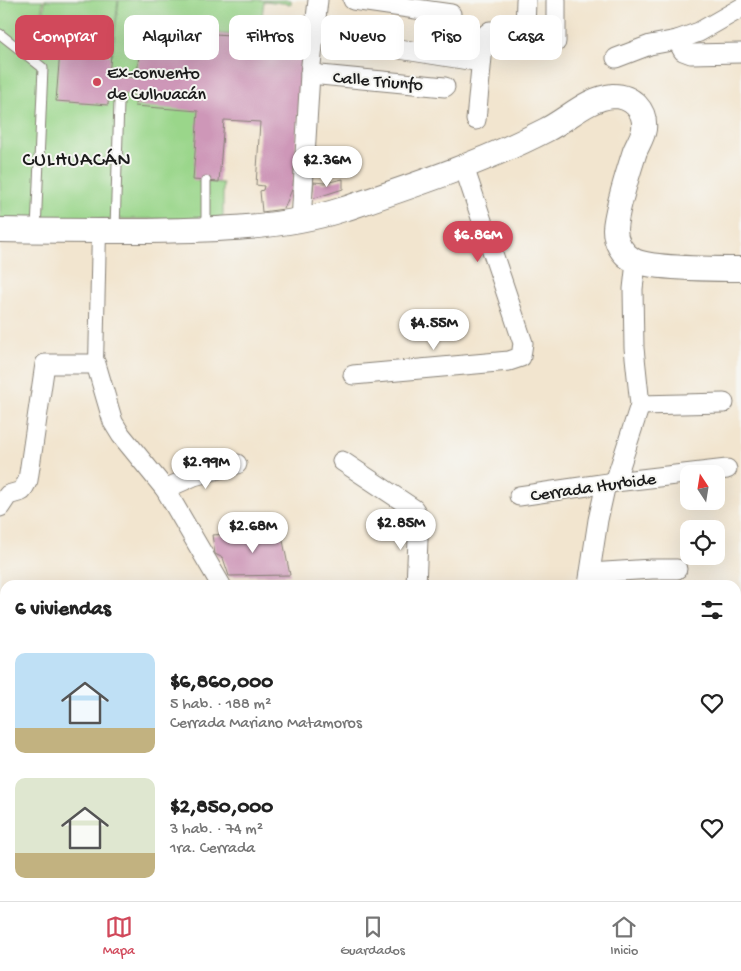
<!DOCTYPE html>
<html lang="es">
<head>
<meta charset="utf-8">
<style>
	body { margin:0; font-family:"Gochi Hand",sans-serif; background:#f2f2f2; color:#222; height:100vh; display:flex; flex-direction:column; font-size:19px; white-space:nowrap }
	* { box-sizing:border-box; margin:0 }
	p { font-size:16px; color:#767676 }
	.icon { flex:none; width:28px; height:28px; fill:none; stroke:currentColor; stroke-width:2; stroke-linecap:round; stroke-linejoin:round }
	.map { position:relative; flex:1; overflow:hidden }
	.side { position:absolute; left:0px; top:580px; width:741px; height:321px; display:flex; flex-direction:column; background:#fff; border-radius:15px 15px 0 0; box-shadow:0 5px 20px #0002 }
	.side>* { flex:none }
	.hud { position:absolute; left:15px; top:15px; width:711px; height:45px; display:flex; gap:10px }
	.needle { width:32px; rotate:348deg }
	.controls { position:absolute; left:680px; top:465px; display:grid; gap:10px }
	.controls a { display:grid; place-items:center; width:45px; height:45px; border-radius:10px; background:#fff; box-shadow:0 5px 20px #0002; font-size:25px }
	.price { position:absolute; translate:-50% -42px; padding:0 11px; border-radius:18px; background:#fff; color:#222; font-size:16px; line-height:32px; filter:drop-shadow(0 1px 2px #0008) }
	.price::after { content:''; position:absolute; left:50%; top:30px; width:15px; height:11px; margin-left:-8px; background:inherit; clip-path:polygon(0 0,100% 0,50% 100%) }
	.price.active { background:#d1495b; color:#fff }
	ul { padding:0; list-style:none }
	li { display:flex; align-items:center; gap:15px; height:125px; padding:0 15px }
	li span { display:grid; place-items:center; flex:none; width:140px; height:100px; border-radius:10px; color:#555 }
	li>.icon { margin-inline-start:auto }
	span .icon { width:60px; height:60px; fill:#fffc; stroke-width:1 }
	li b { font-size:21px }
	h2 { display:flex; justify-content:space-between; align-items:center; height:60px; padding:0 15px; font-size:21px }
	.tag { padding:0 18px; border-radius:10px; background:#fff; box-shadow:0 5px 20px #0002; font-size:18px; line-height:45px }
	.tag.active { background:#d1495b; color:#fff }
	.dock { display:flex; justify-content:space-around; align-items:center; height:70px; border-top:1px solid #e0e0e0; background:#fff; font-size:14px; color:#767676 }
	.dock a { display:grid; justify-items:center; gap:2px }
	.dock .active { color:#d1495b }
	.map>svg:first-child { display:block }
	.green { fill:#9ad68a; stroke:#5b7953 }
	.building { fill:#ce97b8 }
	.lines { fill:none; stroke-linecap:round; stroke-linejoin:round }
	.service-casing { stroke:#878076; stroke-width:11 }
	.pedestrian-casing { stroke:#878076; stroke-width:16 }
	.minor-casing { stroke:#878076; stroke-width:21 }
	.tertiary-casing { stroke:#878076; stroke-width:26 }
	.service { stroke:#fff; stroke-width:9 }
	.pedestrian { stroke:#fff; stroke-width:14 }
	.minor { stroke:#fff; stroke-width:19 }
	.tertiary { stroke:#fff; stroke-width:24 }
	.poi-dot { fill:#d1495b; stroke:#f6f6f2; stroke-width:2 }
	.labels { text-anchor:middle; stroke-width:4; stroke-linejoin:round; paint-order:stroke }
	.poi-label { font-size:18px; fill:#1c1c1c; stroke:#f6f6f2; text-anchor:start }
	.street-label { font-size:18px; fill:#1c1c1c; stroke:#f6f6f2 }
	.quarter-label { font-size:20px; letter-spacing:1px; fill:#1c1c1c; stroke:#f6f6f2 }
</style>
</head>
<body>
<div class="map">
<svg width="741" height="901" viewBox="0 0 741 901">
	<rect width="100%" height="100%" fill="#f6f6f2"/>
	<filter id="ink" filterUnits="userSpaceOnUse"><feTurbulence type="fractalNoise" baseFrequency=".02" numOctaves="2"/><feDisplacementMap in="SourceGraphic" scale="10" xChannelSelector="R" yChannelSelector="G"/><feConvolveMatrix kernelMatrix="1 2 1 2 8 2 1 2 1" color-interpolation-filters="sRGB"/></filter>
	<filter id="wash" filterUnits="userSpaceOnUse"><feTurbulence type="fractalNoise" baseFrequency=".0096" numOctaves="4" result="noise"/><feDisplacementMap in="SourceGraphic" scale="20" xChannelSelector="R" yChannelSelector="G"/><feGaussianBlur stdDeviation="1.12" result="paint"/><feColorMatrix in="noise" values="0 0 0 0 0 0 0 0 0 0 0 0 0 0 0 0 0 1.4 0 .05"/><feComposite in="paint" operator="in"/></filter>
	<g filter="url(#wash)">
		<rect width="100%" height="100%" fill="#f2e5cf"/>
		<polygon class="green" points="0,0 43,0 38,51 81,53 40,49 45,0 118,0 112,55 119,0 291,0 291,4 264,1 262,16 282,17 280,38 209,33 198,181 223,183 223,217 191,219 0,219"/>
		<g id="blocks">
			<g class="building">
				<polygon points="141,29 304,40 293,187 284,209 262,212 260,191 263,190 264,186 256,185 260,122 224,120 219,182 193,180 198,111 135,106 136,95 109,93 108,105 56,101 60,51 111,55 109,75 137,77"/>
				<polygon points="343,179 343,189 312,199 314,182 325,183"/>
				<polygon points="281,531 290,575 229,576 223,558 215,554 212,535"/>
				<polygon points="0,663 5,666 5,760 0,760"/>
				<polygon points="80,896 84,901 61,901 61,900"/>
			</g>
		</g>
	</g>
	<g filter="url(#ink)">
		<use href="#blocks" fill-opacity="0" stroke="#878076" stroke-width="1"/>
		<g class="lines">
			<g class="service-casing">
				<g id="service">
					<polyline points="0,34 43,68 36,230"/>
					<polyline points="206,228 206,181"/>
					<polyline points="115,229 119,102"/>
				</g>
			</g>
			<g class="pedestrian-casing">
				<g id="pedestrian">
					<polyline points="96,364 99,231"/>
					<polyline points="0,653 5,656"/>
				</g>
			</g>
			<g class="minor-casing">
				<g id="minor">
					<polyline points="353,0 451,14"/>
					<polyline points="677,40 683,51 691,54 741,53"/>
					<polyline points="556,42 556,0"/>
					<polyline points="374,45 481,62"/>
					<polyline points="616,58 650,45 677,40 699,32 741,8"/>
					<polyline points="310,74 445,87"/>
					<polyline points="476,120 484,36 490,31 516,34 525,30 526,0"/>
					<polyline points="301,221 310,74 318,0"/>
					<polyline points="353,375 509,361 521,357 523,343 464,167"/>
					<polyline points="640,405 724,403"/>
					<polyline points="342,461 414,509 419,517 416,585"/>
					<polyline points="615,482 640,405 634,348 633,289 636,262"/>
					<polyline points="165,489 194,476 237,464"/>
					<polyline points="519,496 615,482 727,469"/>
					<polyline points="0,507 8,495 22,491 28,480 45,364 96,364 113,422 121,435 165,489 221,585"/>
					<polyline points="590,573 652,569 677,569"/>
					<polyline points="588,585 598,520 606,484"/>
					<polyline points="736,677 741,680"/>
					<polyline points="0,768 5,768"/>
					<polyline points="239,896 240,901"/>
					<polyline points="626,896 627,901"/>
				</g>
			</g>
			<g class="tertiary-casing">
				<path id="tertiary" d="M0,230C49,231 98,231 147,231C211,230 282,229 344,209C412,186 482,163 546,130C568,119 588,98 613,96C632,96 646,110 644,129C643,136 638,144 635,151C629,170 616,210 615,229C615,242 622,254 633,260C649,269 719,269 741,269"/>
			</g>
			<use href="#service" class="service"/>
			<use href="#pedestrian" class="pedestrian"/>
			<use href="#minor" class="minor"/>
			<use href="#tertiary" class="tertiary"/>
		</g>
	</g>
	<circle class="poi-dot" cx="97" cy="82" r="5"/>
	<g class="labels">
		<g class="poi-label">
			<text x="107" y="78">Ex-convento<tspan x="107" dy="21">de Culhuacán</tspan></text>
		</g>
		<g class="street-label">
			<text transform="translate(378 80) rotate(5)" y="6">Calle Triunfo</text>
			<text transform="translate(593 486) rotate(-8)" y="6">Cerrada Iturbide</text>
		</g>
		<g class="quarter-label">
			<text x="77" y="165">CULHUACÁN</text>
		</g>
	</g>
</svg>
<div class="controls">
<a><svg class="needle" viewBox="-14 -14 28 28"><path d="M0-13l5 13h-10z" fill="#e53935"/><path d="M0 13l5-13h-10z" fill="#767676"/></svg></a>
<a><svg class="icon" aria-label="locate" viewBox="0 0 24 24"><circle cx="12" cy="12" r="6"/><path d="M12 2v4M12 18v4M2 12h4M18 12h4"/></svg></a>
</div>
<b class="price" style="left:327px;top:188px">$2.36M</b>
<b class="price active" style="left:478px;top:263px">$6.86M</b>
<b class="price" style="left:434px;top:351px">$4.55M</b>
<b class="price" style="left:206px;top:490px">$2.99M</b>
<b class="price" style="left:401px;top:551px">$2.85M</b>
<b class="price" style="left:253px;top:554px">$2.68M</b>
<div class="hud">
<a class="tag active">Comprar</a>
<a class="tag">Alquilar</a>
<a class="tag">Filtros</a>
<a class="tag">Nuevo</a>
<a class="tag">Piso</a>
<a class="tag">Casa</a>
</div>
<section class="side">
<h2>6 viviendas<svg class="icon" aria-label="filters" viewBox="0 0 24 24"><path d="M4 7h16M4 17h16"/><circle cx="9" cy="7" r="2"/><circle cx="15" cy="17" r="2"/></svg></h2>
<ul>
<li><span style="background:linear-gradient(#bfe0f5 75%,#c2b280 0)"><svg class="icon" aria-label="home" viewBox="0 0 24 24"><path d="M3 11l9-7 9 7M6 9v11h12V9"/></svg></span><div><b>$6,860,000</b><p>5 hab. · 188 m²</p><p>Cerrada Mariano Matamoros</p></div><svg class="icon" aria-label="heart" viewBox="0 0 24 24"><path d="M12 20l-8-8c-3-5 5-10 8-4 3-6 11-1 8 4z"/></svg></li>
<li><span style="background:linear-gradient(#dfe7d0 75%,#c2b280 0)"><svg class="icon" aria-label="home" viewBox="0 0 24 24"><path d="M3 11l9-7 9 7M6 9v11h12V9"/></svg></span><div><b>$2,850,000</b><p>3 hab. · 74 m²</p><p>1ra. Cerrada</p></div><svg class="icon" aria-label="heart" viewBox="0 0 24 24"><path d="M12 20l-8-8c-3-5 5-10 8-4 3-6 11-1 8 4z"/></svg></li>
</ul>
</section>
</div>
<nav class="dock">
<a class="active"><svg class="icon" aria-label="map" viewBox="0 0 24 24"><path d="M3 6l6-2 6 2 6-2v14l-6 2-6-2-6 2zM9 4v14M15 6v14"/></svg>Mapa</a>
<a><svg class="icon" aria-label="saved" viewBox="0 0 24 24"><path d="M7 4h10v16l-5-4-5 4z"/></svg>Guardados</a>
<a><svg class="icon" aria-label="home" viewBox="0 0 24 24"><path d="M3 11l9-7 9 7M6 9v11h12V9"/></svg>Inicio</a>
</nav>
</body>
</html>
